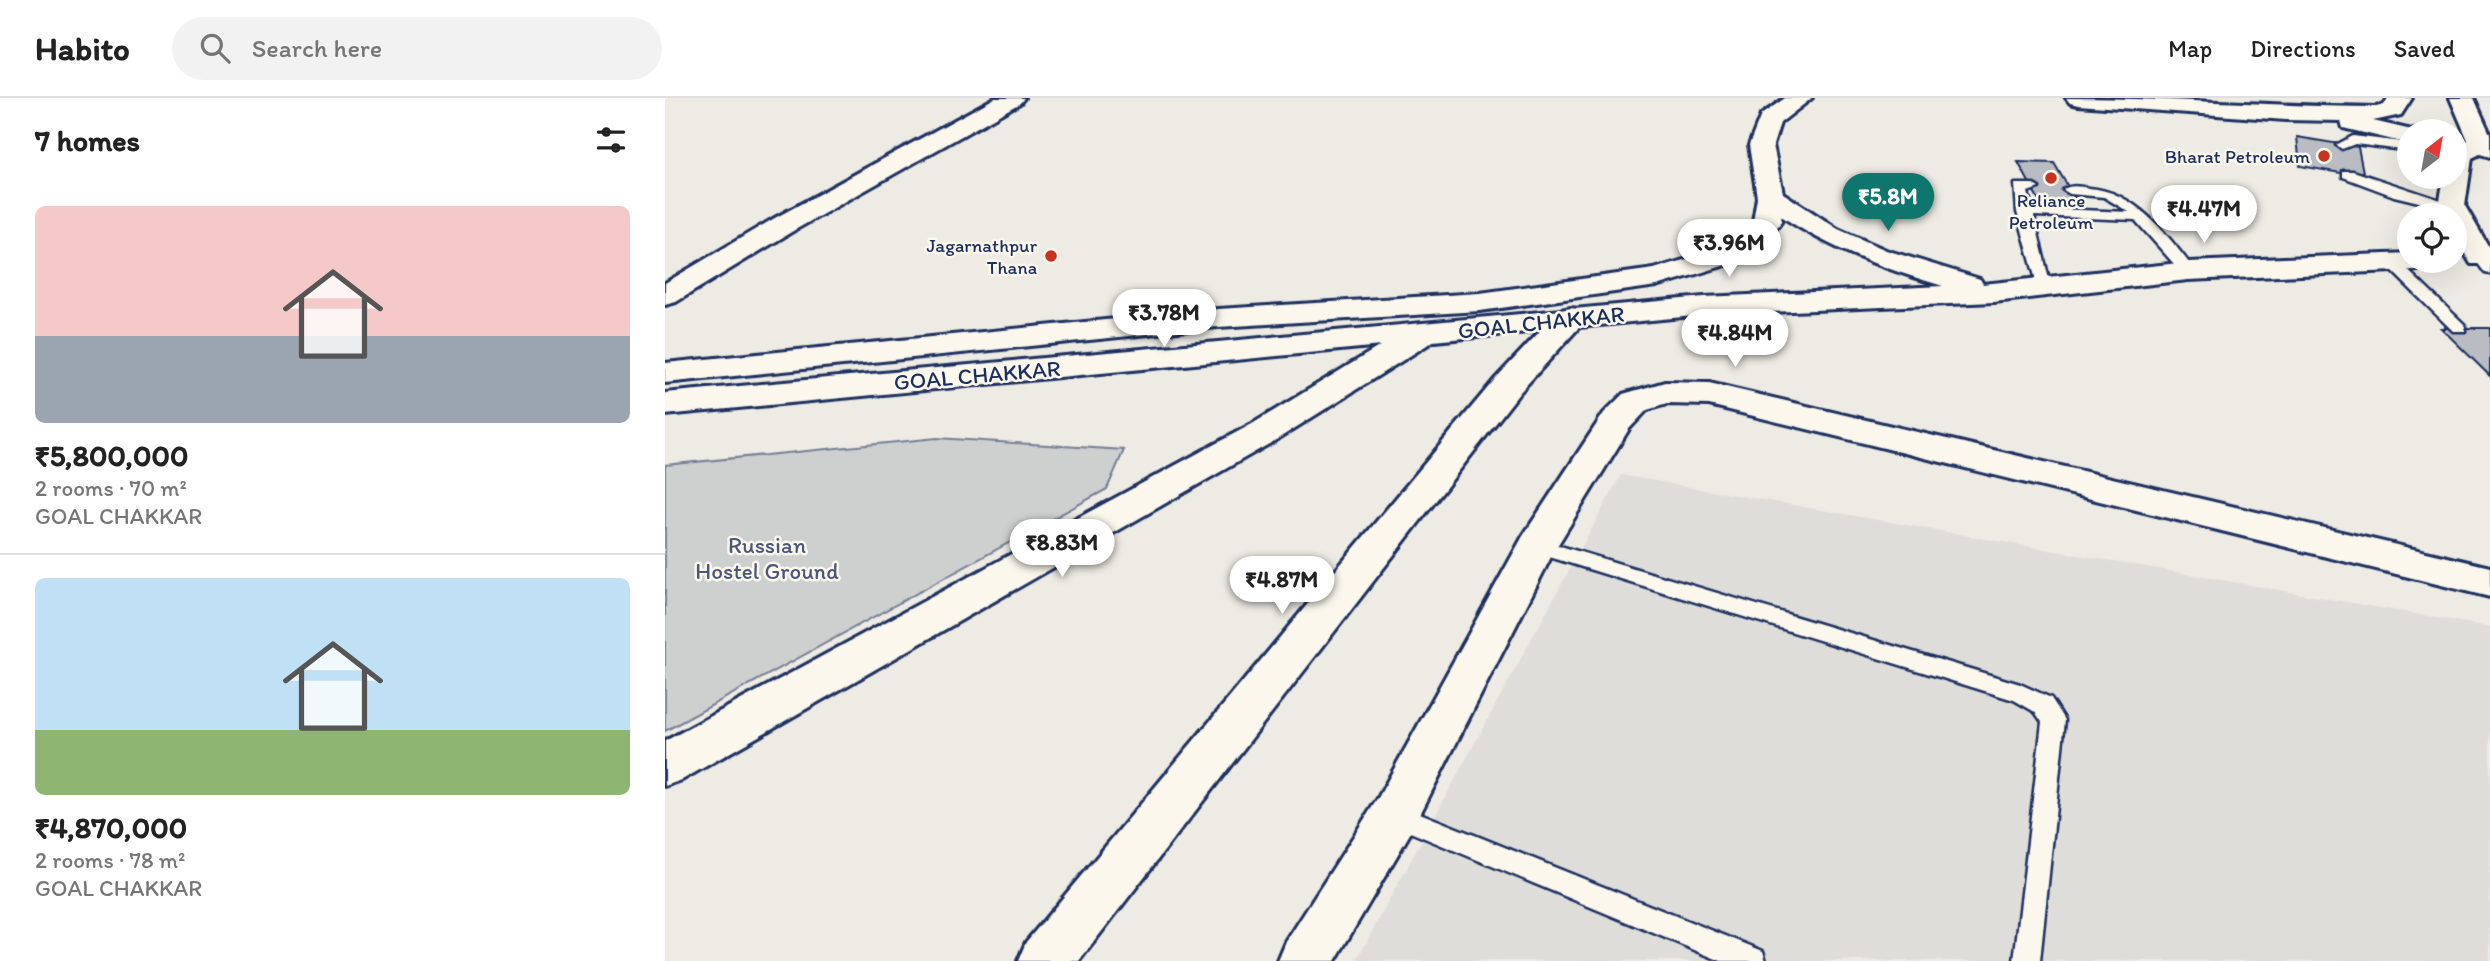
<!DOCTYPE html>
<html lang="en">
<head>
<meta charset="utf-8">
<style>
	body { margin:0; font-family:Itim,sans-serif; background:#f2f2f2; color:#222; height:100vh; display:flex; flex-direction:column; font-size:26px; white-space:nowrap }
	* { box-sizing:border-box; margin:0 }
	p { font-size:23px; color:#767676 }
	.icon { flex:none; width:38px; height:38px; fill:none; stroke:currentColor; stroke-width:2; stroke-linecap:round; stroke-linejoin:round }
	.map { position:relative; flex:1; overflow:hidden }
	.sheet { display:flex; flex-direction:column; background:#fff; width:665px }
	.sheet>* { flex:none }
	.needle { width:46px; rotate:31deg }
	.buttons { position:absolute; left:1732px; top:21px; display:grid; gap:14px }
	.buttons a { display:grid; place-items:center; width:70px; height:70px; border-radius:50%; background:#fff; box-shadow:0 7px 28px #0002; font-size:35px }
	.price { position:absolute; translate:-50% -60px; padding:0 16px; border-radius:24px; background:#fff; color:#222; font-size:23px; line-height:46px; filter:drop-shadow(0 2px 4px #0008) }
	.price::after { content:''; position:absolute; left:50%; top:42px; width:21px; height:16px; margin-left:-10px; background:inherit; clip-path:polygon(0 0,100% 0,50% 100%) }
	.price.current { background:#0f766e; color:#fff }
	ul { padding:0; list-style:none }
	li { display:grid; align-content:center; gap:14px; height:371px; padding:0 35px }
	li+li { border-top:2px solid #e0e0e0 }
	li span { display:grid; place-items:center; height:217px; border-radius:10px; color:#555 }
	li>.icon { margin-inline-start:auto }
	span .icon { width:126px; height:126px; fill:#fffc; stroke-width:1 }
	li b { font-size:30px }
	h2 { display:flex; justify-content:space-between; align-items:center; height:84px; padding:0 35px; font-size:30px }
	header { display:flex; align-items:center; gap:42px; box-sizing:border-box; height:98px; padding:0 35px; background:#fff; border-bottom:2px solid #e0e0e0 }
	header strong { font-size:33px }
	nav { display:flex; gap:38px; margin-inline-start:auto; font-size:24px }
	.search { width:490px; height:63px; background:#f2f2f2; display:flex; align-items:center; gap:18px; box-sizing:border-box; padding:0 24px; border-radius:38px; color:#767676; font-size:26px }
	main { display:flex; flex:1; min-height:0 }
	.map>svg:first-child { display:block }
	.built { fill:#deddda }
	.green { fill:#cecfcf; stroke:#747f96; stroke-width:2 }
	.building { fill:#b9bcc3; stroke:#1b2f5e; stroke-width:2 }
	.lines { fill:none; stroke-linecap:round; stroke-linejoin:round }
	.lane-casing { stroke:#1b2f5e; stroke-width:5 }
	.street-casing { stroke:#1b2f5e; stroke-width:6 }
	.secondary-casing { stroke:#1b2f5e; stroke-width:6 }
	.lane { fill:#fbf7ec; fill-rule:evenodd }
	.street { fill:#fbf7ec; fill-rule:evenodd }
	.secondary { fill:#fbf7ec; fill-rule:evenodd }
	.poi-dot { fill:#c8321e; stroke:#fbf7ec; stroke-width:2.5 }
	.labels { text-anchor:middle; stroke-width:5; stroke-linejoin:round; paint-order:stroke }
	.far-poi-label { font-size:19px; fill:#1b2f5e; stroke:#fbf7ec; text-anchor:end }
	.street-label { font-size:23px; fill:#1b2f5e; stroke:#fbf7ec }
	.park-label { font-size:23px; fill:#48577a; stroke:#fbf7ec }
</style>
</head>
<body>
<header>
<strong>Habito</strong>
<div class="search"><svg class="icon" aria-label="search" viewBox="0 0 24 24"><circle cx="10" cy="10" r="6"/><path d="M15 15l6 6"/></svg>Search here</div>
<nav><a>Map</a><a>Directions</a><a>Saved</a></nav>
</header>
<main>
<section class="sheet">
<h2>7 homes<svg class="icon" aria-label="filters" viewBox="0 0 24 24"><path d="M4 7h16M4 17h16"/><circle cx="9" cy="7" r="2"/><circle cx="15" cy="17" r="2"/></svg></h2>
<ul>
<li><span style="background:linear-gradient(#f6c9c9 60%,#9aa5b1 0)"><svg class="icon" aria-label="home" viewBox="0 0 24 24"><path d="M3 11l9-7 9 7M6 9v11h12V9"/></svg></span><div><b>₹5,800,000</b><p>2 rooms · 70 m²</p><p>GOAL CHAKKAR</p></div></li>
<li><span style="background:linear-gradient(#bfe0f5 70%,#8fb573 0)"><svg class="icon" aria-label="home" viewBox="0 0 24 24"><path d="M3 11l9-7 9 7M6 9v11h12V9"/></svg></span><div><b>₹4,870,000</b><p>2 rooms · 78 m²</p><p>GOAL CHAKKAR</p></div></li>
</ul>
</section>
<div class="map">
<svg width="1825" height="863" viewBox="0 0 1825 863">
	<rect width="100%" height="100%" fill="#eeebe4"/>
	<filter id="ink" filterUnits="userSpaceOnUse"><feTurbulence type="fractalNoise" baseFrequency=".0143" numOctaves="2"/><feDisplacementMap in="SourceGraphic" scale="14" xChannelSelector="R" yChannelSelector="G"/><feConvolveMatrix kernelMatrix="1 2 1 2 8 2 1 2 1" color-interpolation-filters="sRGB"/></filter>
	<g filter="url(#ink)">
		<polygon class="built" points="956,377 1825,529 1825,863 691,863"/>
		<polygon class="green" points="272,340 459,352 442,391 0,633 0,367"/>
		<g class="building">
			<polygon points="1632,39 1693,49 1699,79 1635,68"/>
			<polygon points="1353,64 1389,65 1415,109 1377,108"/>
			<polygon points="1776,230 1825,230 1825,278"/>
		</g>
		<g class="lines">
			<g class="lane-casing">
				<g id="lane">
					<polygon points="1688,38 1745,45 1745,53 1690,46 1677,51 1671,47"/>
					<polygon points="1678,73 1688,73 1794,108 1787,112 1729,98 1678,79"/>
					<path d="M1350,86H1367L1374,90L1363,94L1367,110L1464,114L1439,99L1405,96L1398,92C1405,86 1415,89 1424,90C1470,93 1503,137 1530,173L1523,177L1518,176L1470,122L1369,118L1386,190L1384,193H1374L1352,114Z"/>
					<polygon points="1816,156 1825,162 1825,176 1820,175 1809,160"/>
					<polygon points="1726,160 1731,161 1800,227 1800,233 1788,233 1721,167 1719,164"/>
					<polygon points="872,441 1355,586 1386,600 1400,622 1375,863 1349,863 1377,624 1370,614 1349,602 865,453 862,448 865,443"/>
					<polygon points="730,705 1098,853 1101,863 1056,863 721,724 718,716 721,708"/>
				</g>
			</g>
			<g class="street-casing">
				<g id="street">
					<polygon points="330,0 359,0 355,5 128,133 11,204 0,207 0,185 108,121"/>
					<polygon points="906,210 917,212 921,219 917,226 855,294 414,863 353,863 361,844 831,280 895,212"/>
					<polygon points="759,226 770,228 775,235 770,242 611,342 17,682 0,688 0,643 587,326 748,228"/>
					<polygon points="1000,284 1044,285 1825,469 1825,499 1044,307 1002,306 982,312 964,331 889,453 747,732 670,863 613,863 621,844 713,700 858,438 939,315 958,296"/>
				</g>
			</g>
			<g class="secondary-casing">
				<g id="secondary">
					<path d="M1120,0H1147L1115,25L1108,47L1118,95L1173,131L1221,152L1315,181L1318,186L1523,164L1745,155V163H1768L1764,169L1754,172L1523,182L1329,204L1039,217L0,317V295L1039,199L1278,188C1218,170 1169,153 1116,118V124L1091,158L992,188L815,213L553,229L0,285V265L553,211L815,195L989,171L1071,146L1088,123L1092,99L1084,47L1096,17Z"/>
					<path d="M1401,0C1505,0 1608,8 1711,9L1719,7L1723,0H1747L1736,17L1708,23L1751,33H1745V46L1678,30L1676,23L1621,22L1413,7L1405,5Z"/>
					<polygon points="1785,0 1809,0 1825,36 1825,59 1815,56 1807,60 1800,108 1825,151 1825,166 1806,166 1790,139 1790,117 1779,117 1774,108 1779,79 1790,79 1790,49 1803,42"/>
				</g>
			</g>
			<use href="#lane" class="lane"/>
			<use href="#street" class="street"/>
			<use href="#secondary" class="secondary"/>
		</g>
	</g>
	<g class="poi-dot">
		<circle cx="1659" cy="58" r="7"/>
		<circle cx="1386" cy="80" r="7"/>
		<circle cx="386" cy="158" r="7"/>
	</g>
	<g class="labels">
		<g class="far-poi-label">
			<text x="1645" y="65">Bharat Petroleum</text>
			<text x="1386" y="109" text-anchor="middle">Reliance<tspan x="1386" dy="22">Petroleum</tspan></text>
			<text x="372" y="154">Jagarnathpur<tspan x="372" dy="22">Thana</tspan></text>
		</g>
		<g class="street-label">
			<text transform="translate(876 224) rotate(-6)" y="8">GOAL CHAKKAR</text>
			<text transform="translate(312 277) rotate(-5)" y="8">GOAL CHAKKAR</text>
		</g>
		<g class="park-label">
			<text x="102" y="455">Russian<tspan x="102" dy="26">Hostel Ground</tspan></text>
		</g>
	</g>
</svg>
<div class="buttons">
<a><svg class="needle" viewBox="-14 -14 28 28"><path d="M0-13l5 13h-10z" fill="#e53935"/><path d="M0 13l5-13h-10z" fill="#767676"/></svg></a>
<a><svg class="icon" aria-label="locate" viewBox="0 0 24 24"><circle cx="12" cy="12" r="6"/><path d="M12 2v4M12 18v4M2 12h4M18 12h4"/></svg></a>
</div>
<b class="price current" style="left:1223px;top:135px">₹5.8M</b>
<b class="price" style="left:1539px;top:147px">₹4.47M</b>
<b class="price" style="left:1064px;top:181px">₹3.96M</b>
<b class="price" style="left:499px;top:251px">₹3.78M</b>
<b class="price" style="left:1070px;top:271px">₹4.84M</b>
<b class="price" style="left:397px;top:481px">₹8.83M</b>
<b class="price" style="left:617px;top:518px">₹4.87M</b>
</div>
</main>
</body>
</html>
